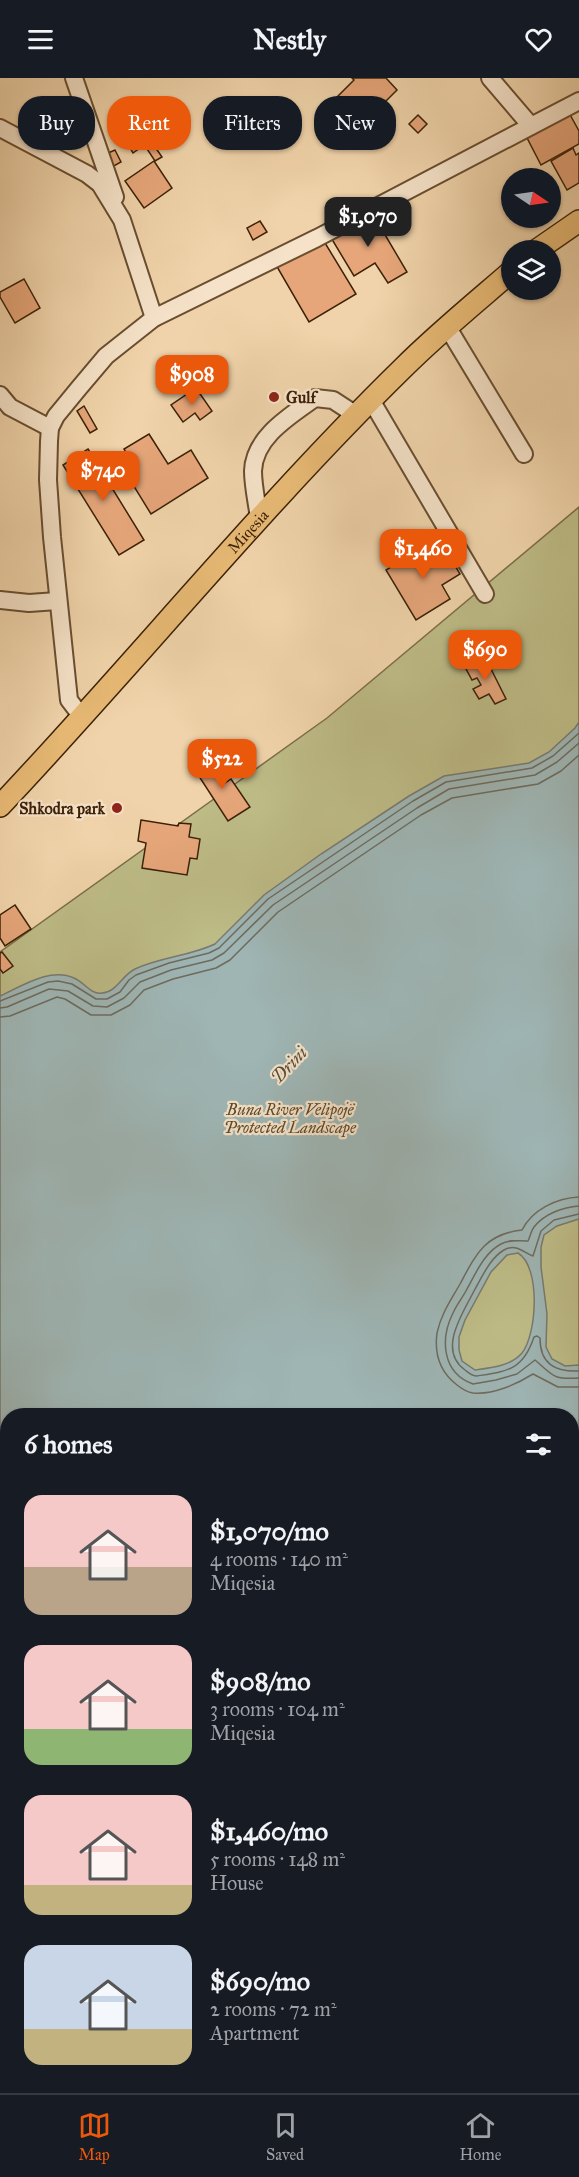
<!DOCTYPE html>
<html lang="en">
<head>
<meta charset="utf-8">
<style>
	body { margin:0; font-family:"IM FELL Great Primer",serif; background:#20242c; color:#f1f3f6; height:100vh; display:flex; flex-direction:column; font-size:22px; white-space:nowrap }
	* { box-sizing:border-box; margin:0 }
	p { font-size:20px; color:#9ea1a6 }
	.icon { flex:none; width:33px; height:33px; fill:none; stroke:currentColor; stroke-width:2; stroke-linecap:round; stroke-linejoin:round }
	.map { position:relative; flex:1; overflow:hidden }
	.details { position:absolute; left:0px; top:1330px; width:579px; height:686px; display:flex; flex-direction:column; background:#171b24; border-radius:24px 24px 0 0; box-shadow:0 2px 4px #0004 }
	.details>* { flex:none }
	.hud { position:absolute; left:18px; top:18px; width:543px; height:54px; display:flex; gap:12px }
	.needle { width:39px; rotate:103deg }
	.fabs { position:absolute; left:501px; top:90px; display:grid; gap:12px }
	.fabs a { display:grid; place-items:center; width:60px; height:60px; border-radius:50%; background:#171b24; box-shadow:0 2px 4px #0004; font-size:30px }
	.price { position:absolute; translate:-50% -51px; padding:0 14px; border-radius:12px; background:#ea580c; color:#fff; font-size:20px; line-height:39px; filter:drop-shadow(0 2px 3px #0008) }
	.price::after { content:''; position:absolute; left:50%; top:36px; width:18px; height:14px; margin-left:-9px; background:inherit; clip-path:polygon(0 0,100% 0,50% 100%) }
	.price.active { background:#222; color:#fff }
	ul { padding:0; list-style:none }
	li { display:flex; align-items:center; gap:18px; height:150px; padding:0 24px }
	li span { display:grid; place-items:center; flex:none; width:168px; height:120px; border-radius:18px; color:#555 }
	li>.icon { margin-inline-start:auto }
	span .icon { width:72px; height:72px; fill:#fffc; stroke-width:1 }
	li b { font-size:26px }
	h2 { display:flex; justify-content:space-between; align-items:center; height:72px; padding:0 24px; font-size:26px }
	.tag { padding:0 21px; border-radius:24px; background:#171b24; box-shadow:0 2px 4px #0004; font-size:21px; line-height:54px }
	.tag.active { background:#ea580c; color:#fff }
	header { display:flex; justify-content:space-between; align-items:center; height:78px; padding:0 24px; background:#171b24; font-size:27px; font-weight:700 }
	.dock { display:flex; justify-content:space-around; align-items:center; height:84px; border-top:2px solid #363941; background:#171b24; font-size:16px; color:#9ea1a6 }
	.dock a { display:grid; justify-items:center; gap:3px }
	.dock .active { color:#ea580c }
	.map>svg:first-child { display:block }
	.green { fill:#bdbb86; stroke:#7c6e47; stroke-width:1.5; fill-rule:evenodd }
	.water { fill:#9eb5b4; stroke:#777a6f; stroke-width:1.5; fill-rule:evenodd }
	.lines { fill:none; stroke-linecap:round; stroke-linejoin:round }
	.shore { stroke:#6d6b5e; stroke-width:1.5 }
	.building { fill:#e6a67a; stroke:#3c2108; stroke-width:1.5 }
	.minor-casing { stroke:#694e30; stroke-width:20 }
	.major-casing { stroke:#3c2108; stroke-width:24 }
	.minor { stroke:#f5e2c8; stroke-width:16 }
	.major { stroke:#e8ba75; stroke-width:21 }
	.poi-dot { fill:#8f2418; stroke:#f5e2c8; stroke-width:2 }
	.labels { text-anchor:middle; stroke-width:4.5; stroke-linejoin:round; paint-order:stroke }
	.poi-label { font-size:16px; font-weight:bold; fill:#3c2108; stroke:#f5e2c8; text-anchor:start }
	.street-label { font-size:16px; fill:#3c2108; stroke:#f5e2c8 }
	.park-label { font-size:16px; font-style:italic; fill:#5c4828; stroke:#f5e2c8 }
	.water-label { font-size:18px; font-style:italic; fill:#594d3c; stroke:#f5e2c8 }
</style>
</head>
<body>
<header><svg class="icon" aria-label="menu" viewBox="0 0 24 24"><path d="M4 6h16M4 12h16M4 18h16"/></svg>Nestly<svg class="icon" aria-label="heart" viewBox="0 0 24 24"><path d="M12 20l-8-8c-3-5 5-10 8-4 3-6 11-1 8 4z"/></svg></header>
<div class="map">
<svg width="579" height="2015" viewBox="0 0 579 2015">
	<rect width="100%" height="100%" fill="#f0d3aa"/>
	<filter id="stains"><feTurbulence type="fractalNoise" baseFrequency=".00333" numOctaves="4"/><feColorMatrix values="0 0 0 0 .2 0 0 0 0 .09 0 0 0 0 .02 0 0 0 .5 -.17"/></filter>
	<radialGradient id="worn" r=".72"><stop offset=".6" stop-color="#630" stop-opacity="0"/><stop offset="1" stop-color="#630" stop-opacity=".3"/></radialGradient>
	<path class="green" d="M579,429V2015H0V874L327,640ZM8,1338H572V2008H8Z"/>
	<path class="water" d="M579,644V1141L557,1148L544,1157L541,1169V1189L547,1236L546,1269L552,1281L565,1288L579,1287V1533L572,1535V1338H8V1718L0,1727V918C22,908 50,889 74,900C84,904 91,917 102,915C117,914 122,897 135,891C161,879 190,878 215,866L264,817L321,776L409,718L444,698L529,685L549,674L575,650ZM518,1175C541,1189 537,1256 522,1275C511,1288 491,1290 475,1292L462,1283L459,1272V1259L465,1242L491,1194L507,1177Z"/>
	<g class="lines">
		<g class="shore">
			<polyline points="0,923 48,904 58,903 72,906 96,921 107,921 120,914 129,902 136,897 169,885 209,875 219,870 268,821 413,723 446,704 532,690 553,678 579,655"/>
			<polyline points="0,930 7,929 49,911 68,913 93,928 107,929 124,920 140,904 171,892 212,882 224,875 273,827 417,730 449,711 535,697 557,684 579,665"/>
			<polyline points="0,939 10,938 57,919 65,921 91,937 111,937 130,927 144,912 173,901 216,890 230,882 278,834 421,737 452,720 538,706 561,693 579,677"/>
			<path d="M579,1119C556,1120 532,1132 522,1152C485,1156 476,1176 460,1206C451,1222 441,1236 437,1255C434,1277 440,1294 457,1307C462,1311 467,1314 473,1315C493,1317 517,1306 533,1296L558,1309H579"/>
			<path d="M579,1128C563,1129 544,1136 534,1149C531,1153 530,1159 528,1163C519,1163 509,1161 501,1166C484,1175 476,1195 467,1211C463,1219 457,1226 453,1235C440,1261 442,1295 473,1306L496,1302L517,1296L535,1282C553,1297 552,1302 579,1300"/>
			<path d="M579,1136L554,1142L541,1153L533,1178C524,1175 517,1165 504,1172C490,1180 482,1199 474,1213C463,1235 437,1272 465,1292C469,1295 472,1298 477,1298C508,1293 523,1292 534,1259L537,1258L540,1260C540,1286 555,1294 579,1293"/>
		</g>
	</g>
	<g class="building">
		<polygon points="352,0 386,0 397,12 362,47 336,20 354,2"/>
		<polygon points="568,33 579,53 579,66 541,87 525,56"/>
		<polygon points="418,37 427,46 418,55 409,46"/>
		<polygon points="141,56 147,65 133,75 127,65"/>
		<polygon points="151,63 162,79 155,83 145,68"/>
		<polygon points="573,70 576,77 579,75 579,105 567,112 551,83"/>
		<polygon points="115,72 121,84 112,89 106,76"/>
		<polygon points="154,83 172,110 144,130 125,103"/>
		<polygon points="371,133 407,194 388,205 375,185 354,198 330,158"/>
		<polygon points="260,143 267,154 253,162 247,150"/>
		<polygon points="322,160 356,216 309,244 276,187"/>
		<polygon points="24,201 40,230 15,245 0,219 0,214"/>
		<polygon points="196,310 212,333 200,342 195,335 183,344 171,327"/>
		<polygon points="84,328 97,351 90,355 77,333"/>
		<polygon points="149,356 168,386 191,372 208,400 151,436 119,384 128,378 124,371"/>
		<polygon points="88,371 144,462 119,477 63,387"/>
		<polygon points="427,467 435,481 447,474 460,496 442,507 450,521 416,542 386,492"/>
		<polygon points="485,579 506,621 495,626 489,616 479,621 473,611 481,607 477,600 472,602 465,589"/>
		<polygon points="209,679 225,705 231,701 250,729 228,743 193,689"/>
		<polygon points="141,742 178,748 179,745 191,746 189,759 200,761 197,781 190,780 187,797 142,790 146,765 138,763"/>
		<polygon points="15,827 31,851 5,868 0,860 0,837"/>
		<polygon points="2,874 13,888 3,895 0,891 0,875"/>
	</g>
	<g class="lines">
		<g class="minor-casing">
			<g id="minor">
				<polyline points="74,0 115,119"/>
				<polyline points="490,0 531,48"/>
				<polyline points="0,50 87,96 100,106 122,142 154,240"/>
				<polyline points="448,250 524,376"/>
				<polyline points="0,317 10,329 50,350"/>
				<polyline points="371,322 485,516"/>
				<path d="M259,440C257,425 253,408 253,393C254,359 290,338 315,320L333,322L356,337"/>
				<polyline points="0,522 29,525 57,523"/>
				<polyline points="82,639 69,622 52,459 48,402 49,363 50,350 56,338 79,310 106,278 154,240 317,160 579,23"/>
			</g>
		</g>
		<g class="major-casing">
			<g id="major">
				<polyline points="537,172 579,143"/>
				<path id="s1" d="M0,728C136,584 261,429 403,290C437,256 475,225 512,193"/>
			</g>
		</g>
		<use href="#minor" class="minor"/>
		<use href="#major" class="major"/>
	</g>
	<g class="poi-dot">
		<circle cx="274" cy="319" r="6"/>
		<circle cx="117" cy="730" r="6"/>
	</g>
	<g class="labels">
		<g class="poi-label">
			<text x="286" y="325">Gulf</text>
			<text x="105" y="736" text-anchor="end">Shkodra park</text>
		</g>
		<g class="street-label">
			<text dy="6" stroke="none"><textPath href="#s1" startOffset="370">Miqesia</textPath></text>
		</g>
		<g class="park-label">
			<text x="290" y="1037">Buna River Velipojë<tspan x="290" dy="18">Protected Landscape</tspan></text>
		</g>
		<g class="water-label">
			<text transform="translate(289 987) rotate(-46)" y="6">Drini</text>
		</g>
	</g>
	<rect width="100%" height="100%" filter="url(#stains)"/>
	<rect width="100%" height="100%" fill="url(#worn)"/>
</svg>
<div class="fabs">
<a><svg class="needle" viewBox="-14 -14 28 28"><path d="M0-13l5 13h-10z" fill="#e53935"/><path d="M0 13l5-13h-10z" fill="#9ea1a6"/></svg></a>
<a><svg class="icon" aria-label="layers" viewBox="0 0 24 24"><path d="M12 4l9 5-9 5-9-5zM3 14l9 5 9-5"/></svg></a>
</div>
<b class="price active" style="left:368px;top:170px">$1,070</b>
<b class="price" style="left:192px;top:328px">$908</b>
<b class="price" style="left:103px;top:424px">$740</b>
<b class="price" style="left:423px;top:502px">$1,460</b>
<b class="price" style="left:485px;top:603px">$690</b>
<b class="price" style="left:222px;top:712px">$522</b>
<div class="hud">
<a class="tag">Buy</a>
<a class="tag active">Rent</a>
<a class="tag">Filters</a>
<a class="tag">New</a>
</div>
<section class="details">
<h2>6 homes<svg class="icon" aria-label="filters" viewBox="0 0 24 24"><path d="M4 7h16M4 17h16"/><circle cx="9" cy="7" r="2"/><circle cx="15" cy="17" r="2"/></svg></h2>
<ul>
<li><span style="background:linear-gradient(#f6c9c9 60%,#b9a48a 0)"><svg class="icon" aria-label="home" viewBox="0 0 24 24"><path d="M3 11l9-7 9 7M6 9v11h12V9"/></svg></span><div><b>$1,070/mo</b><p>4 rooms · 140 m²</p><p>Miqesia</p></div></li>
<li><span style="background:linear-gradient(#f6c9c9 70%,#8fb573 0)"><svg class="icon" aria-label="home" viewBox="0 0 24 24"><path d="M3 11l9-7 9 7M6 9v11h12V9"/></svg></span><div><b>$908/mo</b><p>3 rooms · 104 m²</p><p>Miqesia</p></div></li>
<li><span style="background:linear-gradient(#f6c9c9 75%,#c2b280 0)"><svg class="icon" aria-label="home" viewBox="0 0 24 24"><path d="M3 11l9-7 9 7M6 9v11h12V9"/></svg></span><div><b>$1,460/mo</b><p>5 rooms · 148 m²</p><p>House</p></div></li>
<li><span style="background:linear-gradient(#c9d6e8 70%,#c2b280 0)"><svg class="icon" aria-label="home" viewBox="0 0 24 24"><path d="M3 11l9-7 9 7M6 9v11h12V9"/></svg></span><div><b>$690/mo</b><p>2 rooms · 72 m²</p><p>Apartment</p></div></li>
</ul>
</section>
</div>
<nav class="dock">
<a class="active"><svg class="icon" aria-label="map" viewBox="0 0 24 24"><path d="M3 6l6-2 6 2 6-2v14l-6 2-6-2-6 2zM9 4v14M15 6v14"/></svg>Map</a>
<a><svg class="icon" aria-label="saved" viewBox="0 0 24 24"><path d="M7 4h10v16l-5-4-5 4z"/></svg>Saved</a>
<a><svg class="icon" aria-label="home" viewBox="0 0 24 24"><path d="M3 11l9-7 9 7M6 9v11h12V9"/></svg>Home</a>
</nav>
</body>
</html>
